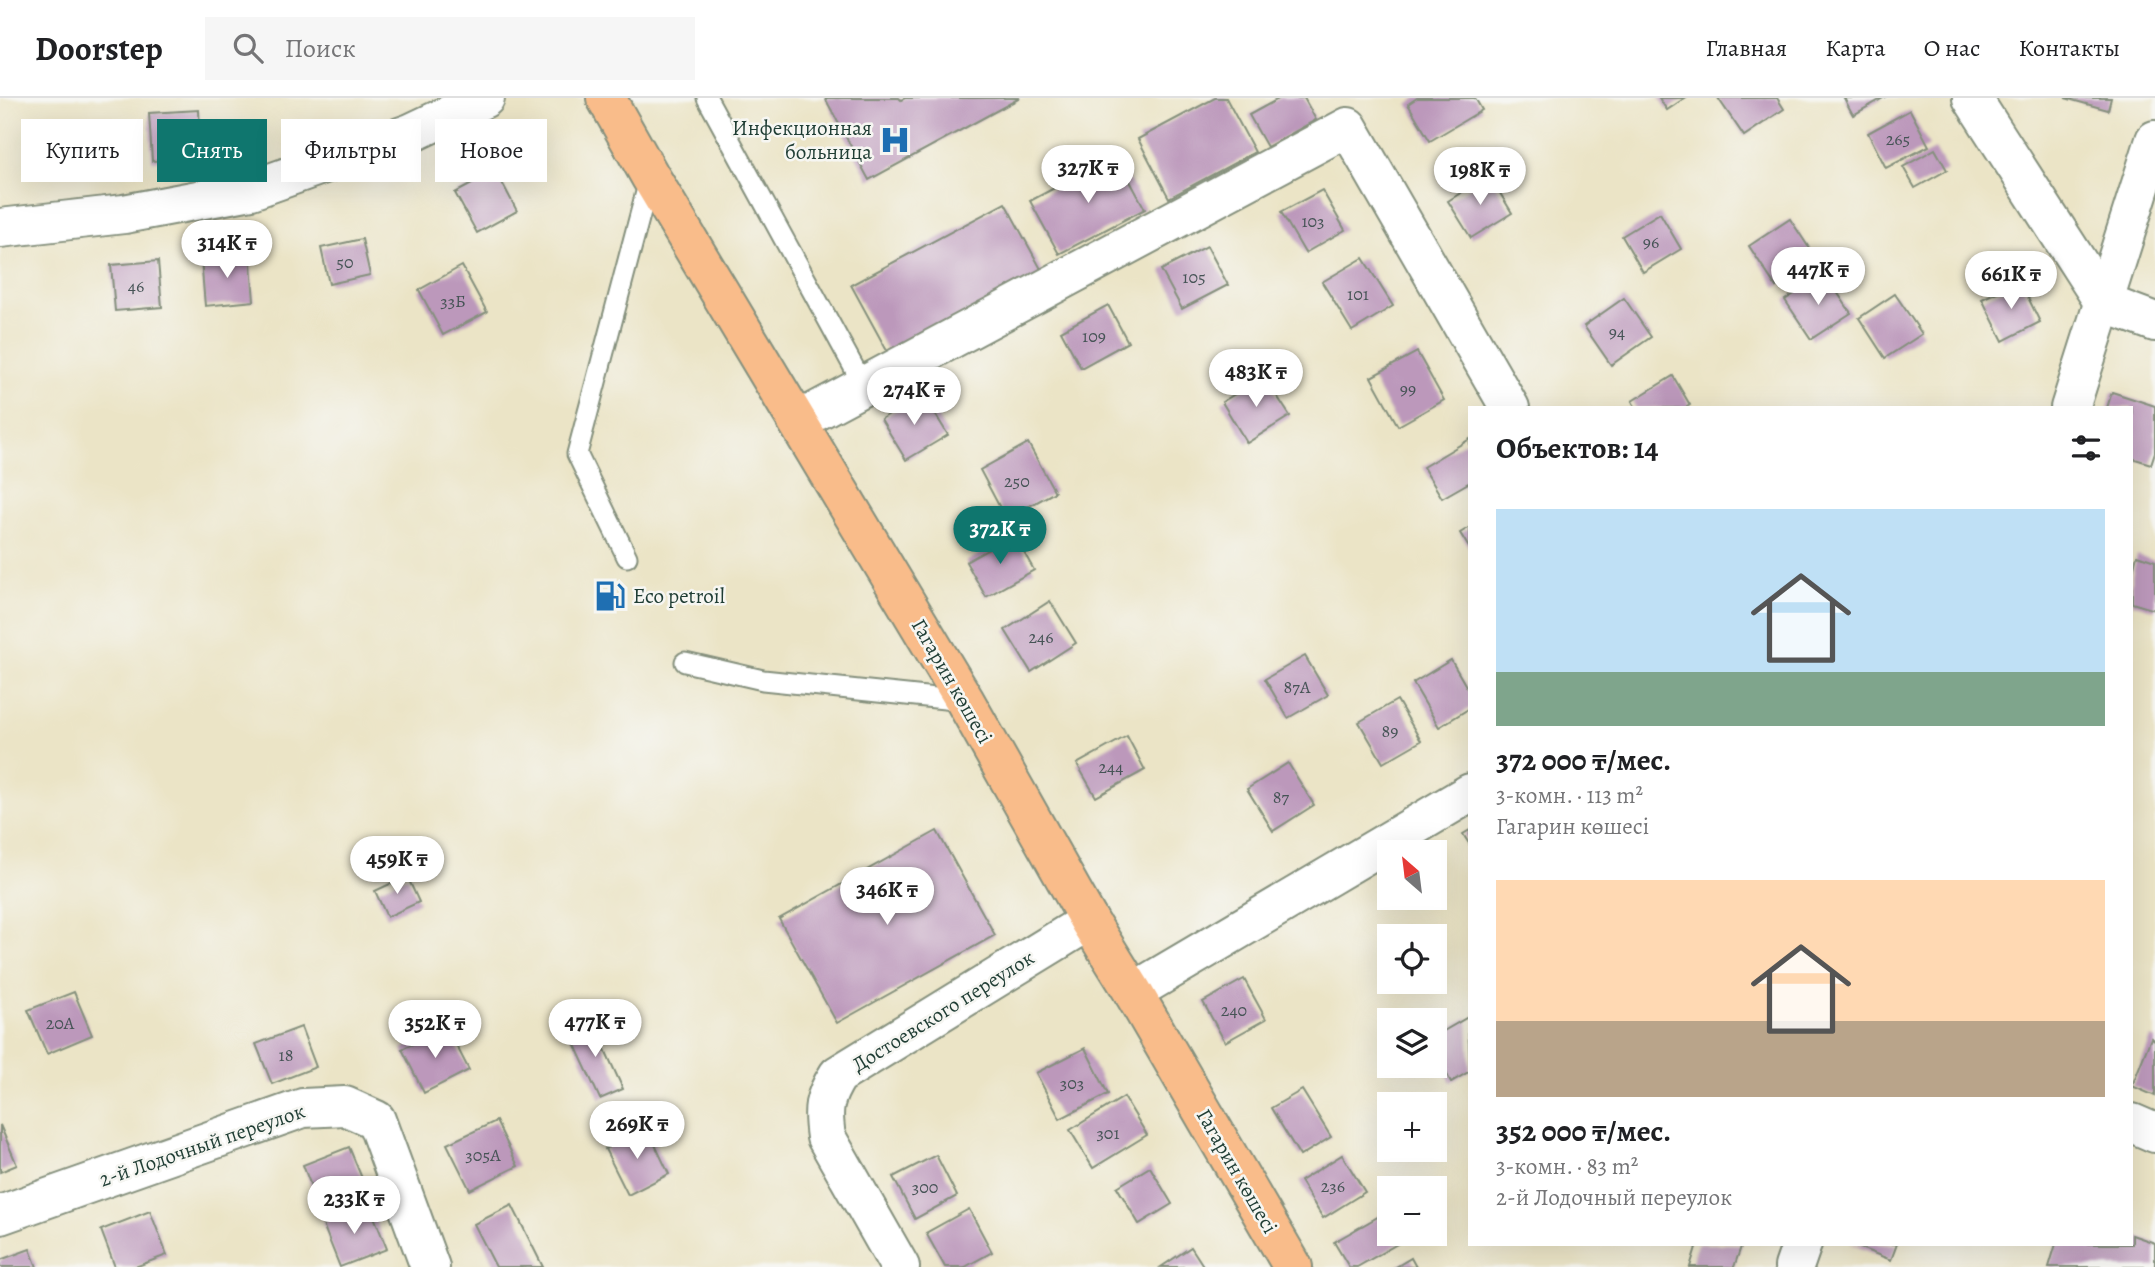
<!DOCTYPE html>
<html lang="ru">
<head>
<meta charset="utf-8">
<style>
	body { margin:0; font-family:Alegreya,serif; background:#f6f6f6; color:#202124; height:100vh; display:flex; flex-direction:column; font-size:26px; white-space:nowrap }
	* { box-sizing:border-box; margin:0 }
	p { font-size:23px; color:#757577 }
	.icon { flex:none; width:38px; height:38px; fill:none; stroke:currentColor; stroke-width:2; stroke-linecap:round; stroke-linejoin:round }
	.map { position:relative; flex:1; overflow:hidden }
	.drawer { position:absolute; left:1468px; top:308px; width:665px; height:840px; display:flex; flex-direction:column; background:#fff; border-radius:0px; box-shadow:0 7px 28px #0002 }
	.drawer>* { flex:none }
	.banner { position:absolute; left:21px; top:21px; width:665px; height:63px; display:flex; gap:14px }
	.needle { width:46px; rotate:332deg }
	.controls { position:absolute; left:1377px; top:742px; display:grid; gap:14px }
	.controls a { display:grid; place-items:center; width:70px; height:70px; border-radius:0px; background:#fff; box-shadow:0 7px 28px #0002; font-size:35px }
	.price { position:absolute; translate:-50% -60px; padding:0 16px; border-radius:24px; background:#fff; color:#222; font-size:23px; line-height:46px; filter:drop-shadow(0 2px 4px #0008) }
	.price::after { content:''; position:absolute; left:50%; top:42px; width:21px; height:16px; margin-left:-10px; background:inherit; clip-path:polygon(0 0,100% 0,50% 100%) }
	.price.selected { background:#0f766e; color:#fff }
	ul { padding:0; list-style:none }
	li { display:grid; align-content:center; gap:14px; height:371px; padding:0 28px }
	li span { display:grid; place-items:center; height:217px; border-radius:0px; color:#555 }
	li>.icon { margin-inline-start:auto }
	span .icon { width:126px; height:126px; fill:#fffc; stroke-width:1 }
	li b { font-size:30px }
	h2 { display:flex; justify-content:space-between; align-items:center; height:84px; padding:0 28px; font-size:30px }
	.pill { padding:0 24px; border-radius:0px; background:#fff; box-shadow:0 7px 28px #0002; font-size:24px; line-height:63px }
	.pill.selected { background:#0f766e; color:#fff }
	header { display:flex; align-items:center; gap:42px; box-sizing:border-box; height:98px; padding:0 35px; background:#fff; border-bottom:2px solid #e0e0e0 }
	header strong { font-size:33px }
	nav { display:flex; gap:38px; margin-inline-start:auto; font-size:24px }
	.search { width:490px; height:63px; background:#f6f6f6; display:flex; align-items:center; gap:18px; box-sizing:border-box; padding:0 24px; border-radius:0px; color:#757577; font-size:26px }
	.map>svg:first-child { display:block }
	.building { fill:#bc98bb }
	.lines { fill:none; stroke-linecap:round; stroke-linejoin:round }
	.service-casing { stroke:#85907d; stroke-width:23 }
	.minor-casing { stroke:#85907d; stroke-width:42 }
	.trunk-casing { stroke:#85907d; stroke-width:42 }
	.service { stroke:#fff; stroke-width:19 }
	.minor { stroke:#fff; stroke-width:38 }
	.trunk { stroke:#f9bc8a; stroke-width:38 }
	.labels { text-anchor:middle; stroke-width:5; stroke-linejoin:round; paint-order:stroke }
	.number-label { font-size:18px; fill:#465456 }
	.poi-label { font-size:21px; fill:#1f3d34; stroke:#f6f6f2; text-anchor:end }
	.street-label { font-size:21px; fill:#1f3d34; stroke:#f6f6f2 }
</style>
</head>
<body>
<header>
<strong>Doorstep</strong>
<div class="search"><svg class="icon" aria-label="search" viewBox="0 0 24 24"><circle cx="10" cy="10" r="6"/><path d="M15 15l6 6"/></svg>Поиск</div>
<nav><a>Главная</a><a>Карта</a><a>О нас</a><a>Контакты</a></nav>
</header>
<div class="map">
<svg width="2155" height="1169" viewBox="0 0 2155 1169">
	<rect width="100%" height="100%" fill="#f6f6f2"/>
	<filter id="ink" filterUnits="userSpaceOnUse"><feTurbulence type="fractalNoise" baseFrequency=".0143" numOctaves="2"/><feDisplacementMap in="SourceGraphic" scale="14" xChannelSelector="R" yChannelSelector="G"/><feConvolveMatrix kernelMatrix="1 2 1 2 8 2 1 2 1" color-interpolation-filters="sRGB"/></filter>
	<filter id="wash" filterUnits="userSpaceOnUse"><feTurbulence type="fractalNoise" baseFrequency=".00686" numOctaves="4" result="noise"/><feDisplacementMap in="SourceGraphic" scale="28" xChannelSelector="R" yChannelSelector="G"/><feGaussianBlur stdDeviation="1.57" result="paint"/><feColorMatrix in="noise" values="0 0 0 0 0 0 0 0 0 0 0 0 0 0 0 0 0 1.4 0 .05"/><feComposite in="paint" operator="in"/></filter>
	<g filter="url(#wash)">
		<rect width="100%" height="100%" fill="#ebe4c6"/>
		<g id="blocks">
			<g class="building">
				<polygon points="825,0 899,0 901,2 905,0 1020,0 869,82"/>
				<polygon points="1215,0 1226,0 1255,54 1169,100 1138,41"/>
				<polygon points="1280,0 1304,0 1316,22 1267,49 1249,17"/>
				<polygon points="1417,0 1475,0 1482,12 1430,43 1408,6"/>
				<polygon points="1659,0 1685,0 1667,12"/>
				<polygon points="1718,0 1777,0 1784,11 1744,38"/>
				<polygon points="1844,0 1883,0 1853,17"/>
				<polygon points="2065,0 2111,0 2108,12"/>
				<polygon points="199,12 201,60 152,63 149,15"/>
				<polygon points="1910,12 1929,48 1886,70 1868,35"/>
				<polygon points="1935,51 1947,72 1915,90 1903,69"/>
				<polygon points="1116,57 1145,111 1059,156 1030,103"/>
				<polygon points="496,73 517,113 477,135 455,95"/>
				<polygon points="1489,77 1512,115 1471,140 1448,103"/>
				<polygon points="1322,92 1345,132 1305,155 1281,114"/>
				<polygon points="1005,105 1047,182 893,264 851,187"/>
				<polygon points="1660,115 1681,151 1643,174 1622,138"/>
				<polygon points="1790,121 1817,162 1776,189 1749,148"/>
				<polygon points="362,141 370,177 329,186 321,150"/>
				<polygon points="1207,148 1228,187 1182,211 1161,172"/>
				<polygon points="250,155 254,203 205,208 201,160"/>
				<polygon points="1363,160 1393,208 1352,233 1322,184"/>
				<polygon points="158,163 162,209 115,213 111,167"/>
				<polygon points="462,168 487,214 443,237 419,192"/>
				<polygon points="1825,176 1851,215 1811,241 1785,202"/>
				<polygon points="2020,183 2040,224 2003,243 1982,201"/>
				<polygon points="1895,196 1922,236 1885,260 1859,220"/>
				<polygon points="1624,200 1651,239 1611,267 1584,228"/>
				<polygon points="1108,207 1128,244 1081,270 1061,233"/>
				<polygon points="1417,254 1444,302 1398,328 1371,279"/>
				<polygon points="1264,278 1290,318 1247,345 1222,304"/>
				<polygon points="1673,278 1690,307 1685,310 1636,310 1632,303"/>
				<polygon points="2112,294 2155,308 2155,354 2151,366 2132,360 2132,310 2107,310"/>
				<polygon points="923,296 948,337 906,362 881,321"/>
				<polygon points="1470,341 1470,384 1442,400 1423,369"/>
				<polygon points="1028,345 1055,394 1006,421 980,372"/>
				<polygon points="1470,429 1470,451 1460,435"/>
				<polygon points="1014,437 1034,472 986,499 966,464"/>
				<polygon points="2137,457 2155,463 2155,512 2132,505 2132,477"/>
				<polygon points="1050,503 1076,545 1031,574 1005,532"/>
				<polygon points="1305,558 1328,597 1288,620 1265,581"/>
				<polygon points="1451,562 1470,595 1470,610 1439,629 1413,585"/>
				<polygon points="1397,602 1421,643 1383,665 1359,624"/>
				<polygon points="1127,638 1145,672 1096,699 1077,666"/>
				<polygon points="1288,665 1314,707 1273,733 1247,691"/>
				<polygon points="1470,732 1470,747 1463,736"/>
				<polygon points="937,733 995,837 837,925 779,821"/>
				<polygon points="407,778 419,804 387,819 375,793"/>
				<polygon points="1244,881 1266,921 1225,944 1203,904"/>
				<polygon points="74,894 92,937 47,956 28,912"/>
				<polygon points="1468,919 1470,973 1451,984 1435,955 1435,938"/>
				<polygon points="591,921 623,991 600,1001 568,932"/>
				<polygon points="301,929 316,969 272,986 256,946"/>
				<polygon points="447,929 469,972 424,995 402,951"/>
				<polygon points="2151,940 2155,942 2155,998 2132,988"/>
				<polygon points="1085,950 1108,996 1060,1021 1036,975"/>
				<polygon points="1302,992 1331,1039 1300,1058 1271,1010"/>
				<polygon points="1124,999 1147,1037 1093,1070 1070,1032"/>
				<polygon points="496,1023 518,1068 470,1092 447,1046"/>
				<polygon points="0,1027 17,1067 0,1074"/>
				<polygon points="647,1030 669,1076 628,1097 605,1051"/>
				<polygon points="349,1049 366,1090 319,1109 303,1067"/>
				<polygon points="936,1057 957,1098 915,1121 893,1079"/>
				<polygon points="1342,1057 1365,1094 1323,1120 1300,1083"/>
				<polygon points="1150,1069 1172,1106 1139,1126 1117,1089"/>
				<polygon points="369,1106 387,1151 340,1169 322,1124"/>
				<polygon points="512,1107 543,1169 496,1169 474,1126"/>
				<polygon points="969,1111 992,1154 965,1169 945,1169 926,1135"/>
				<polygon points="1390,1112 1390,1136 1409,1136 1411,1138 1357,1169 1349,1169 1334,1144"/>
				<polygon points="150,1113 167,1157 135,1169 115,1169 101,1132"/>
				<polygon points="2132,1137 2155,1145 2155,1169 2049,1169 2056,1146 2132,1146"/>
				<polygon points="1697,1146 1742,1146 1734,1169 1690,1169"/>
				<polygon points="1850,1146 1897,1146 1891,1162"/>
				<polygon points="1191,1149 1204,1169 1161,1169"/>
				<polygon points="30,1151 37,1169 0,1169 0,1162"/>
				<polygon points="1411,1160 1416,1169 1396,1169"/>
			</g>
		</g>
	</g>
	<g filter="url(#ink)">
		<use href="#blocks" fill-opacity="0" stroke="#85907d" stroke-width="2"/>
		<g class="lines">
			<g class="service-casing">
				<g id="service">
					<polyline points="707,0 864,288"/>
					<polyline points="627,459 577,356 650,79"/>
					<polyline points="685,564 763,582 964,603"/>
				</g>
			</g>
			<g class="minor-casing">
				<g id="minor">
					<polyline points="1972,0 2104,205 2155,224"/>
					<polyline points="0,130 124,116 251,92 411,35 485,0"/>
					<polyline points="2070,310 2155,42"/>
					<polyline points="798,323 1348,29 1510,310"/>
					<polyline points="1133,894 1470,695"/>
					<polyline points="2132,1025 2155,1035"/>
					<polyline points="0,1117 303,1010 345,1008 376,1022 430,1169"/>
					<path d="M900,1169L826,1039C822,1011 823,1001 838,977L1089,823"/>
					<polyline points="1794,1169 1802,1146"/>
				</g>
			</g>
			<g class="trunk-casing">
				<polyline id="trunk" points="606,0 650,78 965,603 1089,823 1133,894 1293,1169"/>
			</g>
			<use href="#service" class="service"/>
			<use href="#minor" class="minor"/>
			<use href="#trunk" class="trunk"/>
		</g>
	</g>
	<defs>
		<g id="hospital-bare" transform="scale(2.415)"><path d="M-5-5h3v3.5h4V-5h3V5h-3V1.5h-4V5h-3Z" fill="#1f6fb2" stroke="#f6f6f2" stroke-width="2.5" paint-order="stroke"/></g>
		<g id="fuel-bare" transform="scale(2.415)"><path d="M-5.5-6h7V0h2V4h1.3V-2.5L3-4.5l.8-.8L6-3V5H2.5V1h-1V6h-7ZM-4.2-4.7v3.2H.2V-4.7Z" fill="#1f6fb2" stroke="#f6f6f2" stroke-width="2.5" paint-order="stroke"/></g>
	</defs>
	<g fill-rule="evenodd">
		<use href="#hospital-bare" x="895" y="42"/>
		<use href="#fuel-bare" x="610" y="498"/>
	</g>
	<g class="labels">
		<g class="number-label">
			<text x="1898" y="47">265</text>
			<text x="1313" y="129">103</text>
			<text x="1651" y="150">96</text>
			<text x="345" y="170">50</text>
			<text x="1194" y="185">105</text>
			<text x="136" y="194">46</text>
			<text x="1358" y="202">101</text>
			<text x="453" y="209">33Б</text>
			<text x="1617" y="240">94</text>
			<text x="1094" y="244">109</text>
			<text x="1408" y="297">99</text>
			<text x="1017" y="389">250</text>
			<text x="1041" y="545">246</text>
			<text x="1297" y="595">87A</text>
			<text x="1390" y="639">89</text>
			<text x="1111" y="675">244</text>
			<text x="1281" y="705">87</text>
			<text x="1234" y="918">240</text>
			<text x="60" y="931">20A</text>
			<text x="286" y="963">18</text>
			<text x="1072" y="991">303</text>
			<text x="1108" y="1041">301</text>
			<text x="483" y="1063">305A</text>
			<text x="1333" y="1094">236</text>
			<text x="925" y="1095">300</text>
		</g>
		<g class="poi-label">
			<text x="872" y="37">Инфекционная<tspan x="872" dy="24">больница</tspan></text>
			<text x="633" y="505" text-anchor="start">Eco petroil</text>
		</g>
		<g class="street-label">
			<text transform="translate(952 583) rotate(60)" y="7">Гагарин көшесі</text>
			<text transform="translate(943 913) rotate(-32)" y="7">Достоевского переулок</text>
			<text transform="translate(202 1047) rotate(-19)" y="7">2-й Лодочный переулок</text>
			<text transform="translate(1237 1073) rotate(60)" y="7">Гагарин көшесі</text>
		</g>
	</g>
</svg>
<div class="controls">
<a><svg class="needle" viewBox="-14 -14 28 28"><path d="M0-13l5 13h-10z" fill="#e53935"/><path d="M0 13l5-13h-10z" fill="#757577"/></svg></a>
<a><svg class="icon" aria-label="locate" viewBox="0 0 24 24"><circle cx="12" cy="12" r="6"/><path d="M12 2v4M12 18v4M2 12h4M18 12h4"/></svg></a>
<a><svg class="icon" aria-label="layers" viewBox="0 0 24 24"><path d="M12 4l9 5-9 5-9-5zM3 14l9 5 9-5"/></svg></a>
<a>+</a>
<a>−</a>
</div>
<b class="price" style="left:1088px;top:107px">327K ₸</b>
<b class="price" style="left:1480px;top:109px">198K ₸</b>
<b class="price" style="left:227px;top:182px">314K ₸</b>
<b class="price" style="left:1818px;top:209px">447K ₸</b>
<b class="price" style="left:2011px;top:213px">661K ₸</b>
<b class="price" style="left:1256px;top:311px">483K ₸</b>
<b class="price" style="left:914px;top:329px">274K ₸</b>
<b class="price selected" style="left:1000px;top:468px">372K ₸</b>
<b class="price" style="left:397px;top:798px">459K ₸</b>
<b class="price" style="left:887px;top:829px">346K ₸</b>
<b class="price" style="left:595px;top:961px">477K ₸</b>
<b class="price" style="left:435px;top:962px">352K ₸</b>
<b class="price" style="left:637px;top:1063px">269K ₸</b>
<b class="price" style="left:354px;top:1138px">233K ₸</b>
<div class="banner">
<a class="pill">Купить</a>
<a class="pill selected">Снять</a>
<a class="pill">Фильтры</a>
<a class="pill">Новое</a>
</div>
<section class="drawer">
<h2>Объектов: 14<svg class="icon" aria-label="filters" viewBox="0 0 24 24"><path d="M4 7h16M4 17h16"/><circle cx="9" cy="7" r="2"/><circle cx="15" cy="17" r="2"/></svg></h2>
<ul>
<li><span style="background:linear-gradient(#bfe0f5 75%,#7fa58c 0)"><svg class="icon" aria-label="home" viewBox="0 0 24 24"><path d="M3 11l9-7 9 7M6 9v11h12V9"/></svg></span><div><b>372 000 ₸/мес.</b><p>3-комн. · 113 m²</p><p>Гагарин көшесі</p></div></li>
<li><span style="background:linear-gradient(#ffd9b3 65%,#b9a48a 0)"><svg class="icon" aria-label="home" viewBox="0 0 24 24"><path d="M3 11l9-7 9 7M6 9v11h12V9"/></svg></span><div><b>352 000 ₸/мес.</b><p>3-комн. · 83 m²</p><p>2-й Лодочный переулок</p></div></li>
</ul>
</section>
</div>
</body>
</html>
